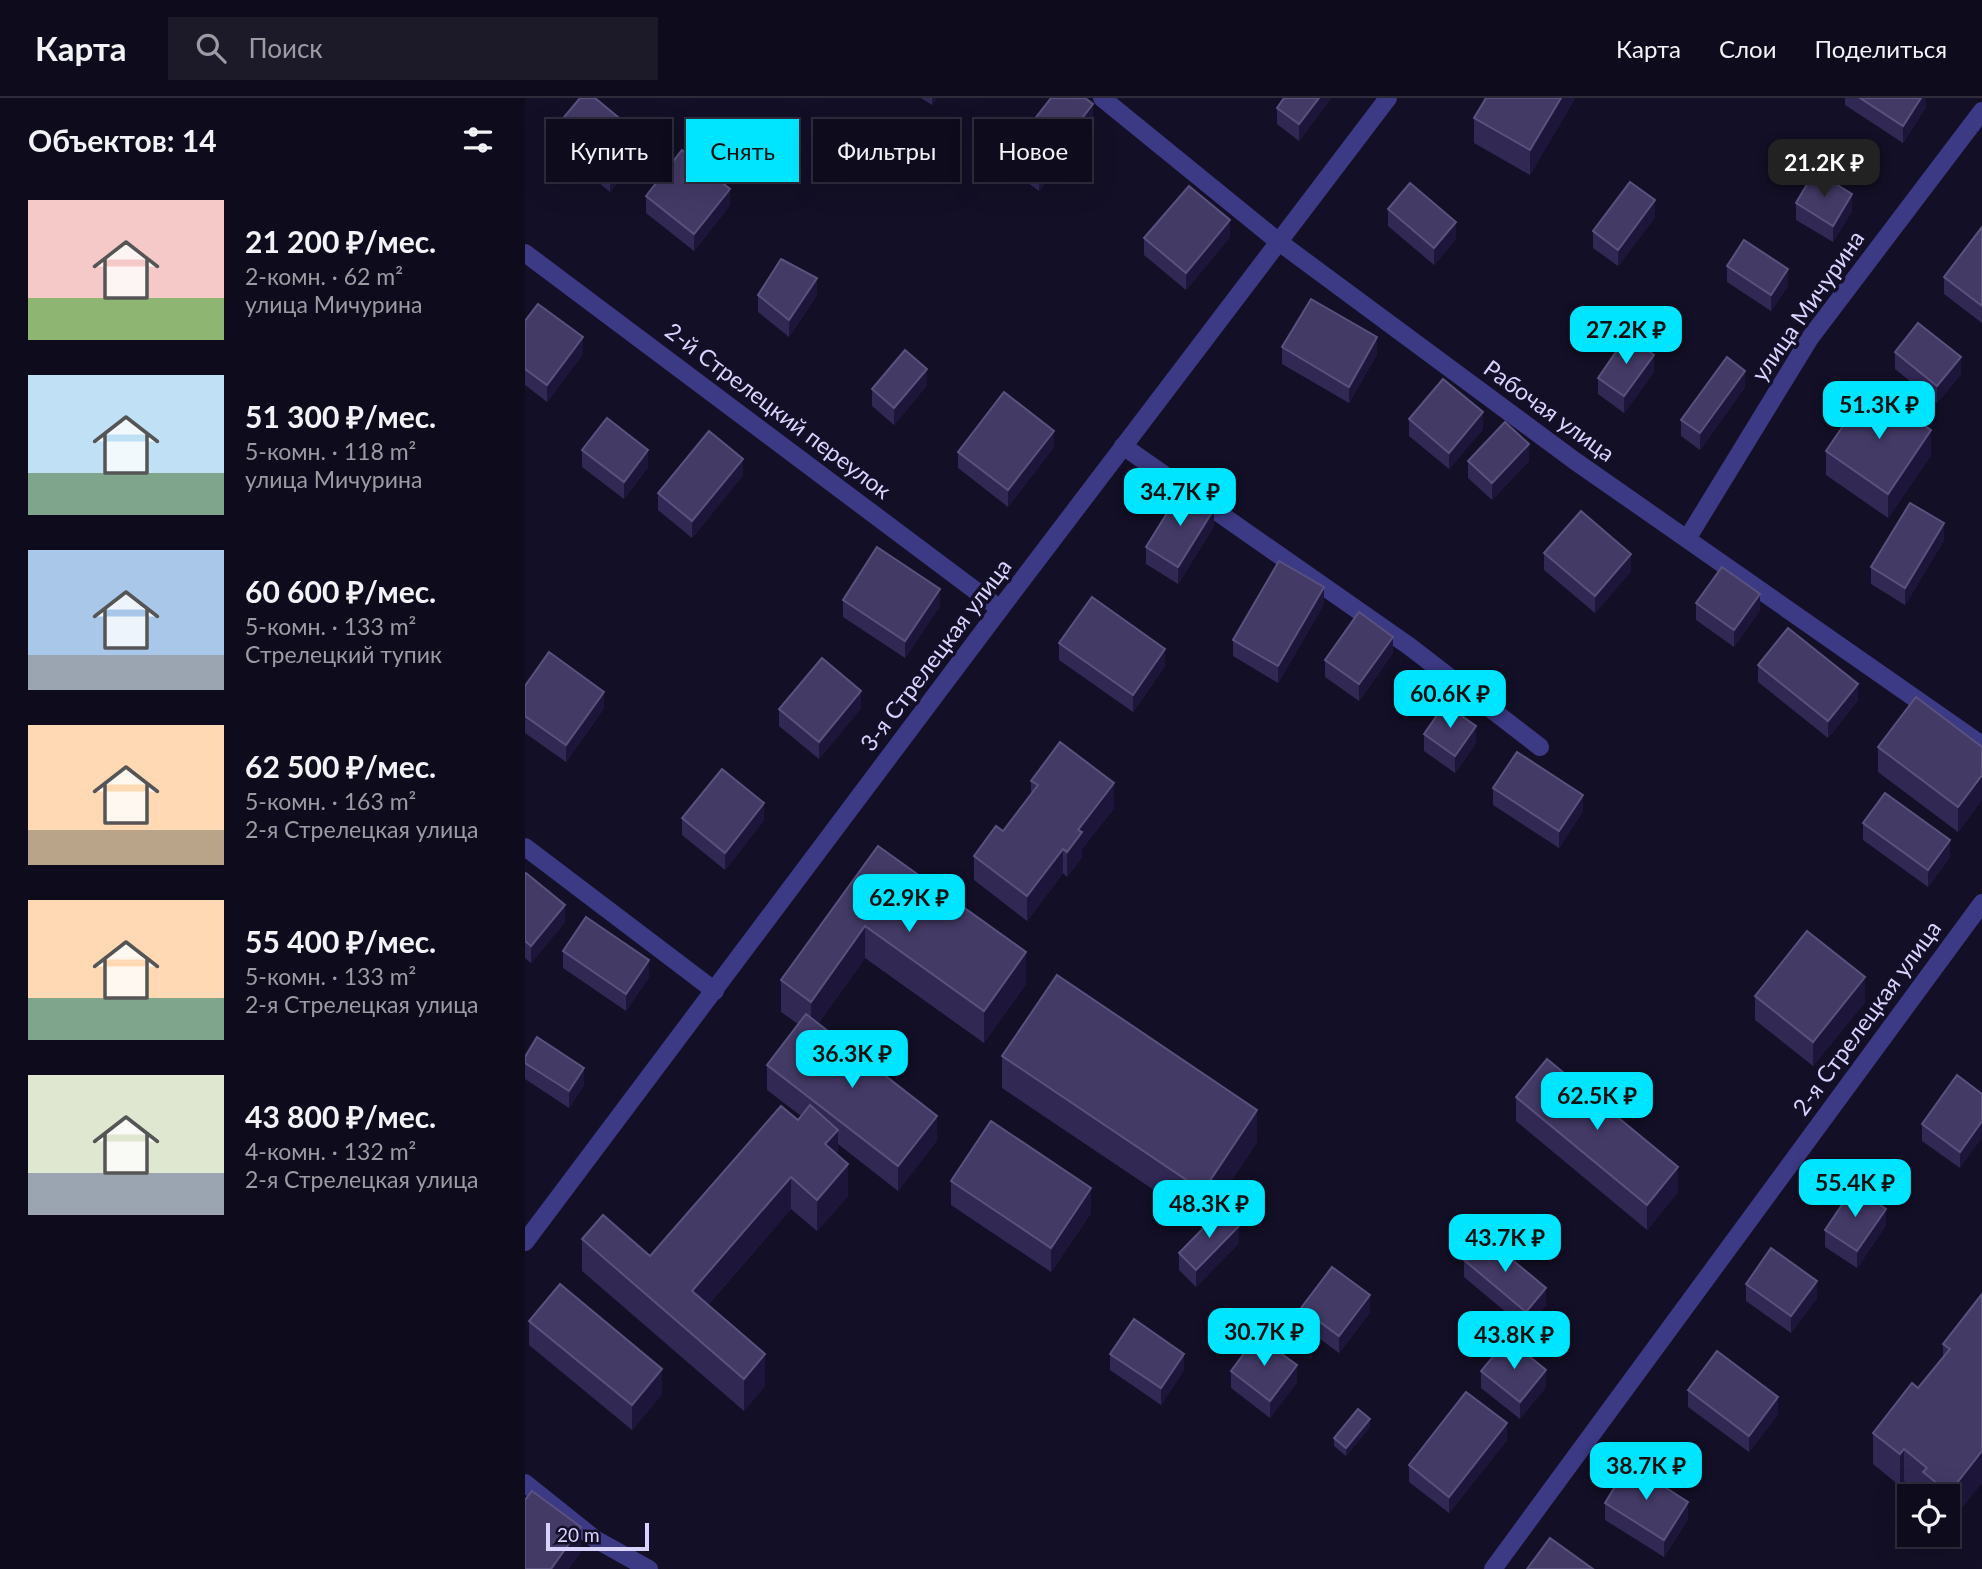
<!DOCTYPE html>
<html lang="ru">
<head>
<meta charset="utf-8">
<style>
	body { margin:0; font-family:Lato,sans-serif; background:#1c1929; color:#f1f3f6; height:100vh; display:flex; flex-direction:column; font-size:26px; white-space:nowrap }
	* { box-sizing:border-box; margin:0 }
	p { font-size:23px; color:#9b9ba3 }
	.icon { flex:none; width:38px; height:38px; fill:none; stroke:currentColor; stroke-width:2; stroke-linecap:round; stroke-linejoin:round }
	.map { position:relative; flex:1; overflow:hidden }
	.side { display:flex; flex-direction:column; background:#0e0b1c; width:525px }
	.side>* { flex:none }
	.top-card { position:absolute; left:21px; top:21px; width:665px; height:63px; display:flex; gap:14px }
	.fabs { position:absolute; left:1372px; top:1386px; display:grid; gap:14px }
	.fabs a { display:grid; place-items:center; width:63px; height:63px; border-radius:0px; background:#0e0b1c; box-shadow:0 7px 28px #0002,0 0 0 2px #2e2b3b; font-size:35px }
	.scale { position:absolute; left:21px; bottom:18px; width:103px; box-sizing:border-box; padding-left:7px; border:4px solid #d9d4ff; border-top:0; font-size:19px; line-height:24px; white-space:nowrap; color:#d9d4ff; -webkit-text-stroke:5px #130f26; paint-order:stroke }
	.price { position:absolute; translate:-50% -60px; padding:0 16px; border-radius:14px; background:#00e5ff; color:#111; font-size:23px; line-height:46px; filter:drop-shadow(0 2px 4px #0008) }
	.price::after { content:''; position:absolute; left:50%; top:42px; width:21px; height:16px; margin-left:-10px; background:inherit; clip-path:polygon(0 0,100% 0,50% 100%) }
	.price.current { background:#222; color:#fff }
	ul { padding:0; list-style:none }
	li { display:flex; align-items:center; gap:21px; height:175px; padding:0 28px }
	li span { display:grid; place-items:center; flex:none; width:196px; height:140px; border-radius:0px; color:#555 }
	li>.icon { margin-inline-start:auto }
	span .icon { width:84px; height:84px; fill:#fffc; stroke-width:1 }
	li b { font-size:30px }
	h2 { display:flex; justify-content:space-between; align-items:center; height:84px; padding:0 28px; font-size:30px }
	.pill { padding:0 24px; border-radius:0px; background:#0e0b1c; box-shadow:0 7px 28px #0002,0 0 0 2px #2e2b3b; font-size:24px; line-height:63px }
	.pill.current { background:#00e5ff; color:#111 }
	header { display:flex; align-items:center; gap:42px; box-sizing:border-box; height:98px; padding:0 35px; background:#0e0b1c; border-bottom:2px solid #2e2b3b }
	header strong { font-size:33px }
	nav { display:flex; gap:38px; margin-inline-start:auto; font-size:24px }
	.search { width:490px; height:63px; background:#1c1929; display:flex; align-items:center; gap:18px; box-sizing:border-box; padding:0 24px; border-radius:0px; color:#9b9ba3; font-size:26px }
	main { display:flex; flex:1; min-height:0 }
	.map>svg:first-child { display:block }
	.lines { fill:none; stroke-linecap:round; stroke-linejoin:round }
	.street { stroke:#3d3a85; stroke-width:18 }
	.wall { fill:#312854 }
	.shaded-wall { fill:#1d163a }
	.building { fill:#433a66; stroke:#5a527e; stroke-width:2 }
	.labels { text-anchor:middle; stroke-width:7; stroke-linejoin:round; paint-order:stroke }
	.street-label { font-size:23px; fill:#d9d4ff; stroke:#130f26 }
</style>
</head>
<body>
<header>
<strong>Карта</strong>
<div class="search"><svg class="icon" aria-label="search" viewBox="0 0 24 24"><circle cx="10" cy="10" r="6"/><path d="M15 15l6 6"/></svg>Поиск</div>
<nav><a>Карта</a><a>Слои</a><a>Поделиться</a></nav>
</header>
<main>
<section class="side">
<h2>Объектов: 14<svg class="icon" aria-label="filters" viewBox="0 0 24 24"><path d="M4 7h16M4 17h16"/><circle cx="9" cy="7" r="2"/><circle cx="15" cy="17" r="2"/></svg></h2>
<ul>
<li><span style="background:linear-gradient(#f6c9c9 70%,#8fb573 0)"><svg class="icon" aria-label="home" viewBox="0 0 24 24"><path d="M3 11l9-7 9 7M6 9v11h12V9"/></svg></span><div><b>21 200 ₽/мес.</b><p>2-комн. · 62 m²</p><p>улица Мичурина</p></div></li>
<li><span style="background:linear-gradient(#bfe0f5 70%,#7fa58c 0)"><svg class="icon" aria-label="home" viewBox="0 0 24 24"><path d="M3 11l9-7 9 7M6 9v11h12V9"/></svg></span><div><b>51 300 ₽/мес.</b><p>5-комн. · 118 m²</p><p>улица Мичурина</p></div></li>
<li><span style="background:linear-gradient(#a9c7e8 75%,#9aa5b1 0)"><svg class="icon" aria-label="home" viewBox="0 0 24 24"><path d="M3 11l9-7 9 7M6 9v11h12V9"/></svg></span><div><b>60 600 ₽/мес.</b><p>5-комн. · 133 m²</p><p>Стрелецкий тупик</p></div></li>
<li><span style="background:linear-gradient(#ffd9b3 75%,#b9a48a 0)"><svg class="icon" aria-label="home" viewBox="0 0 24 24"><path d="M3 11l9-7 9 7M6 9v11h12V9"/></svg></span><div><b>62 500 ₽/мес.</b><p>5-комн. · 163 m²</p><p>2-я Стрелецкая улица</p></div></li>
<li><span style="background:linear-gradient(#ffd9b3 70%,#7fa58c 0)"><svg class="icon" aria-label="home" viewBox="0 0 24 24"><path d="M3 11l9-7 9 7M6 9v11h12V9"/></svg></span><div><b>55 400 ₽/мес.</b><p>5-комн. · 133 m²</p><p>2-я Стрелецкая улица</p></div></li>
<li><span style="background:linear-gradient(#dfe7d0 70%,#9aa5b1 0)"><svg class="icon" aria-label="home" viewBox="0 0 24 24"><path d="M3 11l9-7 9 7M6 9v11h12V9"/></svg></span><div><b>43 800 ₽/мес.</b><p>4-комн. · 132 m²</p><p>2-я Стрелецкая улица</p></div></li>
</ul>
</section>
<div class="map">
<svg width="1457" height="1471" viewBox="0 0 1457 1471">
	<rect width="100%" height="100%" fill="#130f26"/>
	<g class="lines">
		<g class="street">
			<polyline points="577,0 754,144 1050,363 1457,647"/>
			<polyline points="0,155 475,511"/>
			<polyline points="598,348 884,548 1015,649"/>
			<polyline points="1162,441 1285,240 1457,13"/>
			<polyline points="0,749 190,893"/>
			<polyline points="0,1144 475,511 863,0"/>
			<polyline points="0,1385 70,1441 124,1471"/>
			<polyline points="968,1471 1457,805"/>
		</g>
	</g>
	<g class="wall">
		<polygon points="396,0 412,0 407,7"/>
		<polygon points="759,0 806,0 774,43 752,26 752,10"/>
		<polygon points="1050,0 1005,77 949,45 949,20"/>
		<polygon points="1320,0 1401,0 1401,9 1378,45 1320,7"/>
		<polygon points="568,23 514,93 484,71 484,54"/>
		<polygon points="29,31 117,55 85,94 29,48"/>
		<polygon points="121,98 205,107 169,153 121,115"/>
		<polygon points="1271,105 1327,113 1308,144 1271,122"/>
		<polygon points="863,111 931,141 909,167 863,128"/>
		<polygon points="1130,119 1093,168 1068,150 1068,133"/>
		<polygon points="1457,129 1457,225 1419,196 1419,179"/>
		<polygon points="705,139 661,192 619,157 619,140"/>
		<polygon points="1202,168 1263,188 1246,213 1202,184"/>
		<polygon points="233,197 292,197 264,239 233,214"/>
		<polygon points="0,223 58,256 22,304 0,287"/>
		<polygon points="757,249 852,256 824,305 757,266"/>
		<polygon points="1370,254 1436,276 1412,305 1370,271"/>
		<polygon points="1129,274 1099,315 1073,296 1073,280"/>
		<polygon points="402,287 369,327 347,308 347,291"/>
		<polygon points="1220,289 1175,352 1156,338 1156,322"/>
		<polygon points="884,321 958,331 924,371 884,338"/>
		<polygon points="529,349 483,409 433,370 433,354"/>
		<polygon points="57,352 123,369 99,401 57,369"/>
		<polygon points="1301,353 1406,357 1363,420 1301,377"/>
		<polygon points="943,363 1004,363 967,402 943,380"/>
		<polygon points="218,377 167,440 133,412 133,395"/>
		<polygon points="689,428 653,486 621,466 621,449"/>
		<polygon points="1419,442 1380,507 1346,486 1346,469"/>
		<polygon points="1019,455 1106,473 1070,515 1019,472"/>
		<polygon points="318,502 415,508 380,560 318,519"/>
		<polygon points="1171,505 1235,512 1209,549 1171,522"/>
		<polygon points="799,506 753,585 708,558 708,542"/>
		<polygon points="534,545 640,568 608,614 534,562"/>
		<polygon points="868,555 834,603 800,579 800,562"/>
		<polygon points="1233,567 1333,602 1303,640 1233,584"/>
		<polygon points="0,588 79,610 41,664 0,635"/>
		<polygon points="336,610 294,661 254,628 254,611"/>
		<polygon points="899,636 951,645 930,675 899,653"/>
		<polygon points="1353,649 1457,649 1457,702 1433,734 1353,674"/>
		<polygon points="506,683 589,710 557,751 557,759 542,779 538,775 502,823 449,782 449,758 478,733 506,696"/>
		<polygon points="968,690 1058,713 1034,750 968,707"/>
		<polygon points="157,720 239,722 200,772 157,737"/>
		<polygon points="1338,725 1425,759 1403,789 1338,742"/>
		<polygon points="353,748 501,886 459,945 340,860 293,926 412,1042 373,1093 313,1046 313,1057 323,1098 292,1133 266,1111 183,1207 240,1288 219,1313 57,1173 57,1141 125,1158 276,1018 242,992 242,967 273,926 256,914 256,882"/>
		<polygon points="0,777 40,824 6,865 0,860"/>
		<polygon points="38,853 124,879 101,913 38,870"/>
		<polygon points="1230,898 1340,904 1288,968 1230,922"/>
		<polygon points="477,958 732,1044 678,1125 477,990"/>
		<polygon points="0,959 59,987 44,1010 0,981"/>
		<polygon points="1457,996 1435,1070 1397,1043 1397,1026"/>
		<polygon points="991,999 1153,1094 1122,1132 991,1023"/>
		<polygon points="426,1083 566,1115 526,1174 426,1107"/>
		<polygon points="1361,1127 1332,1170 1300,1149 1300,1132"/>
		<polygon points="714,1145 671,1189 654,1172 654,1155"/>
		<polygon points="939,1162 1021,1207 1001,1231 939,1179"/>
		<polygon points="1221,1186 1292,1200 1266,1235 1221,1203"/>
		<polygon points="1457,1196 1424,1427 1423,1426 1423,1398 1398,1398 1379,1383 1375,1388 1348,1366 1348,1335 1393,1290 1418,1260 1418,1246"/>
		<polygon points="776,1210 845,1214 814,1255 776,1227"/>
		<polygon points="4,1223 137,1296 107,1332 4,1247"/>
		<polygon points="585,1256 659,1272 636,1307 585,1272"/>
		<polygon points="706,1273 772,1284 745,1320 706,1290"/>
		<polygon points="956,1273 1021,1289 995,1321 956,1290"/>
		<polygon points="1163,1292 1253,1316 1224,1354 1163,1309"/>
		<polygon points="845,1329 821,1358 809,1348 809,1340"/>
		<polygon points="982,1342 924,1415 884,1384 884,1367"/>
		<polygon points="1080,1405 1163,1421 1139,1459 1080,1422"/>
	</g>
	<g class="shaded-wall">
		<polygon points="407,0 412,0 407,7"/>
		<polygon points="794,0 806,0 774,43 774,26"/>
		<polygon points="1036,0 1050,0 1005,77 1005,52"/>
		<polygon points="1396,0 1401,0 1401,9 1378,45 1378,28"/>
		<polygon points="568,6 568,23 514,93 514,76"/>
		<polygon points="117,39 117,55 85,94 85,77"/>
		<polygon points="205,91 205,107 169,153 169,136"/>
		<polygon points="1327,96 1327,113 1308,144 1308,128"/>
		<polygon points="1130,102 1130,119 1093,168 1093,152"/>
		<polygon points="705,122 705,139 661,192 661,175"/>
		<polygon points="931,124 931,141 909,167 909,150"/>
		<polygon points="1263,171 1263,188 1246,213 1246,197"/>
		<polygon points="292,180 292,197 264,239 264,222"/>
		<polygon points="58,239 58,256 22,304 22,287"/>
		<polygon points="852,239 852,256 824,305 824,289"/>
		<polygon points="1129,257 1129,274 1099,315 1099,298"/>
		<polygon points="1436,259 1436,276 1412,305 1412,288"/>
		<polygon points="402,271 402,287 369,327 369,310"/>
		<polygon points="1220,273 1220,289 1175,352 1175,335"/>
		<polygon points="958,314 958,331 924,371 924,355"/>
		<polygon points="1406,332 1406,357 1363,420 1363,396"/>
		<polygon points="529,333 529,349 483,409 483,392"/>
		<polygon points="1004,346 1004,363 967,402 967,385"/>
		<polygon points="123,352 123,369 99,401 99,384"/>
		<polygon points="218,361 218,377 167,440 167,423"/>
		<polygon points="689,411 689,428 653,486 653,469"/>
		<polygon points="1419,425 1419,442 1380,507 1380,490"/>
		<polygon points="1106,456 1106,473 1070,515 1070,498"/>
		<polygon points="799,489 799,506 753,585 753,568"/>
		<polygon points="415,491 415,508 380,560 380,543"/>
		<polygon points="1235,496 1235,512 1209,549 1209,532"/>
		<polygon points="868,539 868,555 834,603 834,586"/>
		<polygon points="640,551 640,568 608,614 608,597"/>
		<polygon points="1333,586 1333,602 1303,640 1303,623"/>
		<polygon points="336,593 336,610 294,661 294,644"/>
		<polygon points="79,594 79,610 41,664 41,647"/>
		<polygon points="951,628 951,645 930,675 930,658"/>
		<polygon points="1457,677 1457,702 1433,734 1433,709"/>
		<polygon points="589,685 589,710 557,751 557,759 542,779 542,754 553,732"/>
		<polygon points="1058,697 1058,713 1034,750 1034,733"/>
		<polygon points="239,705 239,722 200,772 200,755"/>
		<polygon points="1425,742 1425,759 1403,789 1403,772"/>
		<polygon points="538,751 538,775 502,823 502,798"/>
		<polygon points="40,807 40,824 6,865 6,848"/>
		<polygon points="340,828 340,860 286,936 286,904"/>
		<polygon points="501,854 501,886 459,945 459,913"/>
		<polygon points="124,862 124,879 101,913 101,896"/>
		<polygon points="1340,879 1340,904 1288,968 1288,944"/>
		<polygon points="59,970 59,987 44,1010 44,993"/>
		<polygon points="732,1012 732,1044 678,1125 678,1093"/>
		<polygon points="412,1018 412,1042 373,1093 373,1068"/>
		<polygon points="1457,1023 1457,1040 1435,1070 1435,1054"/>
		<polygon points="313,1032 313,1063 300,1046"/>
		<polygon points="323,1066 323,1098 292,1133 292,1102"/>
		<polygon points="1153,1069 1153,1094 1122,1132 1122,1107"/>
		<polygon points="266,1079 266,1111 167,1225 167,1193"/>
		<polygon points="566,1090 566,1115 526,1174 526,1150"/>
		<polygon points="1361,1111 1361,1127 1332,1170 1332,1153"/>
		<polygon points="714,1128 714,1145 671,1189 671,1172"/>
		<polygon points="1292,1183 1292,1200 1266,1235 1266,1218"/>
		<polygon points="1021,1190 1021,1207 1001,1231 1001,1214"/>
		<polygon points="845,1197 845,1214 814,1255 814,1238"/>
		<polygon points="240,1256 240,1288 219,1313 219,1281"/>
		<polygon points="659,1256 659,1272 636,1307 636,1290"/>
		<polygon points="772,1267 772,1284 745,1320 745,1303"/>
		<polygon points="137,1271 137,1296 107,1332 107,1307"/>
		<polygon points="1021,1272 1021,1289 995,1321 995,1304"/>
		<polygon points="1253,1299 1253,1316 1224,1354 1224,1338"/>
		<polygon points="845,1321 845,1329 821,1358 821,1350"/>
		<polygon points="982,1325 982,1342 924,1415 924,1399"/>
		<polygon points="1457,1340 1457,1385 1424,1427 1424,1395"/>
		<polygon points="1379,1351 1379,1383 1375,1388 1375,1356"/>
		<polygon points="1163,1404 1163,1421 1139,1459 1139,1442"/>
		<polygon points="56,1429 56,1454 44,1471 26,1471"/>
	</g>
	<g class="building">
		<polygon points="55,0 70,0 117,39 85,77 29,31"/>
		<polygon points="526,0 560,0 568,6 514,76 484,54"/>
		<polygon points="759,0 794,0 774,26 752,10"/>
		<polygon points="961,0 1036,0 1005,52 949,20"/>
		<polygon points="1335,0 1396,0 1378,28"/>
		<polygon points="157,52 205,91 169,136 121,98"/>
		<polygon points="1290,73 1327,96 1308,128 1271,105"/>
		<polygon points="1105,84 1130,102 1093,152 1068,133"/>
		<polygon points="885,85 931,124 909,150 863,111"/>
		<polygon points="664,88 705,122 661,175 619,140"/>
		<polygon points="1457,129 1457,208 1419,179"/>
		<polygon points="1219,142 1263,171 1246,197 1202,168"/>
		<polygon points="256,161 292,180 264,222 233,197"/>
		<polygon points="786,201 852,239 824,289 757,249"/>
		<polygon points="13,206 58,239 22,287 0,271 0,223"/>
		<polygon points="1393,225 1436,259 1412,288 1370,254"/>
		<polygon points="1102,238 1129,257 1099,298 1073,280"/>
		<polygon points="380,252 402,271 369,310 347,291"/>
		<polygon points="1202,259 1220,273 1175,335 1156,322"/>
		<polygon points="918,281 958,314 924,355 884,321"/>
		<polygon points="1344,290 1406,332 1363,396 1301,353"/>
		<polygon points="479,294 529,333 483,392 433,354"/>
		<polygon points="82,320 123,352 99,384 57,352"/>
		<polygon points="980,324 1004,346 967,385 943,363"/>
		<polygon points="184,333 218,361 167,423 133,395"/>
		<polygon points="657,391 689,411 653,469 621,449"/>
		<polygon points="1385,405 1419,425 1380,490 1346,469"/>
		<polygon points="1056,413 1106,456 1070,498 1019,455"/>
		<polygon points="352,449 415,491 380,543 318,502"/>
		<polygon points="754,463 799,489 753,568 708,542"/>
		<polygon points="1197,469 1235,496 1209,532 1171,505"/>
		<polygon points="567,499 640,551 608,597 534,545"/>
		<polygon points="834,514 868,539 834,586 800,562"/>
		<polygon points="1263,530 1333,586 1303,623 1233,567"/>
		<polygon points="24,554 79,594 41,647 0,618 0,588"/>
		<polygon points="297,560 336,593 294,644 254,611"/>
		<polygon points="1391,599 1457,649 1457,677 1433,709 1353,649"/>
		<polygon points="920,606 951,628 930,658 899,636"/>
		<polygon points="535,644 589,685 553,732 557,734 542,754 538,751 502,798 449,758 471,728 478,733 513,687 506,683"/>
		<polygon points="992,654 1058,697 1034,733 968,690"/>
		<polygon points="197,671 239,705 200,755 157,720"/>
		<polygon points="1360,695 1425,742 1403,772 1338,725"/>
		<polygon points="353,748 501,854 459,913 340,828 286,904 256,882"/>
		<polygon points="1,775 40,807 6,848 0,843 0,777"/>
		<polygon points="61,819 124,862 101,896 38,853"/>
		<polygon points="1282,833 1340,879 1288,944 1230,898"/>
		<polygon points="532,877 732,1012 678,1093 477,958"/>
		<polygon points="281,916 412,1018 373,1068 242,967"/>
		<polygon points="12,939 59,970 44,993 0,965 0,959"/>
		<polygon points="1022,961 1153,1069 1122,1107 991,999"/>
		<polygon points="1432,977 1457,996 1457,1023 1435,1054 1397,1026"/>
		<polygon points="285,1007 313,1032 300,1046 323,1066 292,1102 266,1079 167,1193 240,1256 219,1281 57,1141 78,1117 125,1158 256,1008 273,1022"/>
		<polygon points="466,1023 566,1090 526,1150 426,1083"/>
		<polygon points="1329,1089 1361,1111 1332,1153 1300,1132"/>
		<polygon points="697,1111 714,1128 671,1172 654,1155"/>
		<polygon points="959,1138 1021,1190 1001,1214 939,1162"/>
		<polygon points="1246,1150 1292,1183 1266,1218 1221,1186"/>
		<polygon points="807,1169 845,1197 814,1238 776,1210"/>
		<polygon points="35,1186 137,1271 107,1307 4,1223"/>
		<polygon points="1457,1196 1457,1353 1424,1395 1398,1374 1402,1370 1379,1351 1375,1356 1348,1335 1387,1285 1393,1290 1425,1251 1418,1246"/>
		<polygon points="609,1221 659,1256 636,1290 585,1256"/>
		<polygon points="732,1238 772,1267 745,1303 706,1273"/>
		<polygon points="983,1241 1021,1272 995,1304 956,1273"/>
		<polygon points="1192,1253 1253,1299 1224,1338 1163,1292"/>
		<polygon points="941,1294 982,1325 924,1399 884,1367"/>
		<polygon points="833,1311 845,1321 821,1350 809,1340"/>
		<polygon points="1104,1366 1163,1404 1139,1442 1080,1405"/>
		<polygon points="7,1393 56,1429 26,1471 0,1471 0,1402"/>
		<polygon points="1025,1440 1068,1471 1002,1471"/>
	</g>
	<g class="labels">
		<g class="street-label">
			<text transform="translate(1283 208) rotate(-55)" y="8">улица Мичурина</text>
			<text transform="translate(253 313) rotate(37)" y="8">2-й Стрелецкий переулок</text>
			<text transform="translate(1024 313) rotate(36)" y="8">Рабочая улица</text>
			<text transform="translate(411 557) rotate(-53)" y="8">3-я Стрелецкая улица</text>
			<text transform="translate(1342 920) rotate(-54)" y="8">2-я Стрелецкая улица</text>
		</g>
	</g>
</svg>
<div class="fabs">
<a><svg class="icon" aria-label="locate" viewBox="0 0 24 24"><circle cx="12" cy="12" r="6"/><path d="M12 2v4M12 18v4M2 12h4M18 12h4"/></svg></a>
</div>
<div class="scale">20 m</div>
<b class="price current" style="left:1299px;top:101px">21.2K ₽</b>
<b class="price" style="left:1101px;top:268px">27.2K ₽</b>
<b class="price" style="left:1354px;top:343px">51.3K ₽</b>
<b class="price" style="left:655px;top:430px">34.7K ₽</b>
<b class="price" style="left:925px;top:632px">60.6K ₽</b>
<b class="price" style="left:384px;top:836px">62.9K ₽</b>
<b class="price" style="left:327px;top:992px">36.3K ₽</b>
<b class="price" style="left:1072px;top:1034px">62.5K ₽</b>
<b class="price" style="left:1330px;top:1121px">55.4K ₽</b>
<b class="price" style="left:684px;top:1142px">48.3K ₽</b>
<b class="price" style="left:980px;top:1176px">43.7K ₽</b>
<b class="price" style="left:739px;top:1270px">30.7K ₽</b>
<b class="price" style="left:989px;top:1273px">43.8K ₽</b>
<b class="price" style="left:1121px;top:1404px">38.7K ₽</b>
<div class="top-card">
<a class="pill">Купить</a>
<a class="pill current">Снять</a>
<a class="pill">Фильтры</a>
<a class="pill">Новое</a>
</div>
</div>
</main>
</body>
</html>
